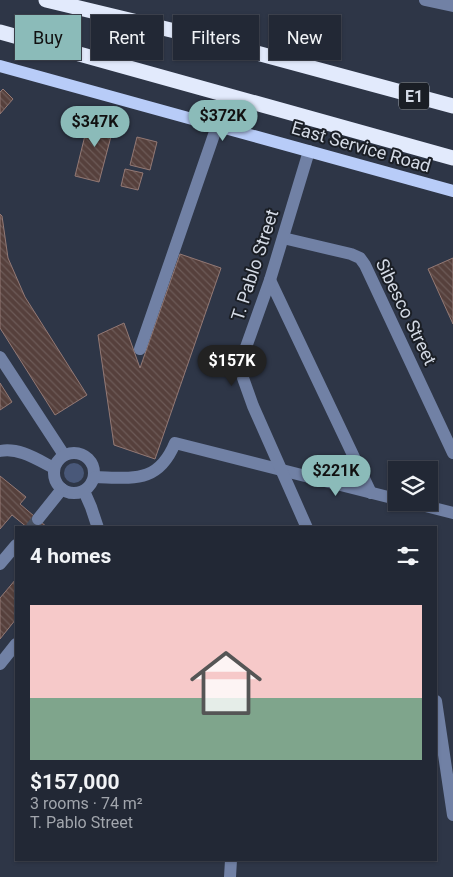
<!DOCTYPE html>
<html lang="en">
<head>
<meta charset="utf-8">
<style>
	body { margin:0; font-family:Roboto,sans-serif; background:#2e3441; color:#f1f3f6; height:100vh; display:flex; flex-direction:column; font-size:19px; white-space:nowrap }
	* { box-sizing:border-box; margin:0 }
	p { font-size:16px; color:#a2a6ad }
	.icon { flex:none; width:28px; height:28px; fill:none; stroke:currentColor; stroke-width:2; stroke-linecap:round; stroke-linejoin:round }
	.map { position:relative; flex:1; overflow:hidden }
	.details { position:absolute; left:15px; top:526px; width:422px; height:335px; display:flex; flex-direction:column; background:#222835; border-radius:0px; box-shadow:0 1px 4px #0004,0 0 0 1px #3f4450 }
	.details>* { flex:none }
	.banner { position:absolute; left:15px; top:15px; width:424px; height:45px; display:flex; gap:10px }
	.fabs { position:absolute; left:388px; top:461px; display:grid; gap:10px }
	.fabs a { display:grid; place-items:center; width:50px; height:50px; border-radius:0px; background:#222835; box-shadow:0 1px 4px #0004,0 0 0 1px #3f4450; font-size:25px }
	.price { position:absolute; translate:-50% -42px; padding:0 11px; border-radius:18px; background:#8bbbb9; color:#111; font-size:16px; line-height:32px; filter:drop-shadow(0 1px 2px #0008) }
	.price::after { content:''; position:absolute; left:50%; top:30px; width:15px; height:11px; margin-left:-8px; background:inherit; clip-path:polygon(0 0,100% 0,50% 100%) }
	.price.current { background:#222; color:#fff }
	ul { padding:0; list-style:none }
	li { display:grid; align-content:center; gap:10px; height:265px; padding:0 15px }
	li span { display:grid; place-items:center; height:155px; border-radius:0px; color:#555 }
	li>.icon { margin-inline-start:auto }
	span .icon { width:90px; height:90px; fill:#fffc; stroke-width:1 }
	li b { font-size:21px }
	h2 { display:flex; justify-content:space-between; align-items:center; height:60px; padding:0 15px; font-size:21px }
	.pill { padding:0 18px; border-radius:0px; background:#222835; box-shadow:0 1px 4px #0004,0 0 0 1px #3f4450; font-size:18px; line-height:45px }
	.pill.current { background:#8bbbb9; color:#111 }
	.map>svg:first-child { display:block }
	.grass { fill:#495879 }
	.building { fill:url(#building-back-hatch); stroke:#937975 }
	.lines { fill:none; stroke-linecap:round; stroke-linejoin:round }
	.minor-tunnel { stroke:#474f5f; stroke-width:12; stroke-dasharray:12 6; stroke-linecap:butt }
	.minor { stroke:#7181a5; stroke-width:12 }
	.major { stroke:#b8ccf8; stroke-width:12 }
	.highway { stroke:#e2eafc; stroke-width:15 }
	.labels { text-anchor:middle; stroke-width:4; stroke-linejoin:round; paint-order:stroke }
	.shield { fill:#1a1e25; stroke:#9ca2ab; stroke-width:1 }
	.shield-label { font-size:16px; font-weight:bold; fill:#d4dae5 }
	.street-label { font-size:18px; fill:#d4dae5; stroke:#1a1e25 }
</style>
</head>
<body>
<div class="map">
<svg width="453" height="877" viewBox="0 0 453 877">
	<defs>
		<pattern id="building-back-hatch" width="6" height="6" patternUnits="userSpaceOnUse" patternTransform="scale(1.25)"><rect width="6" height="6" fill="#56403c"/><path d="M-1 5l2 2M0 0l6 6M5-1l2 2" fill="none" stroke="#6d5b58"/></pattern>
	</defs>
	<rect width="100%" height="100%" fill="#2e3647"/>
	<circle class="grass" cx="74" cy="473" r="10"/>
	<g class="building">
		<polygon points="3,89 13,99 0,114 0,92"/>
		<polygon points="90,115 115,121 99,182 75,176"/>
		<polygon points="137,137 157,142 150,170 130,165"/>
		<polygon points="125,169 143,173 138,190 121,186"/>
		<polygon points="0,214 2,216 8,258 25,297 87,395 55,415 0,328"/>
		<polygon points="180,254 221,268 155,459 114,445 98,335 124,323 140,368"/>
		<polygon points="453,258 453,324 428,269"/>
		<polygon points="0,383 12,402 0,410"/>
		<polygon points="0,476 26,497 20,504 48,528 28,528 12,515 0,529"/>
		<polygon points="16,579 16,619 0,639 0,598"/>
	</g>
	<g class="lines">
		<polyline class="minor-tunnel" points="31,528 38,519"/>
		<g class="minor">
			<polyline points="425,0 453,6"/>
			<polyline points="283,238 351,254 360,258 365,265 453,453"/>
			<polyline points="270,280 371,493"/>
			<polyline points="140,349 217,126"/>
			<polyline points="0,357 64,455"/>
			<path d="M0,451C19,447 38,460 54,468"/>
			<circle cx="74" cy="473" r="20"/>
			<path d="M95,477C133,478 158,484 175,443L396,499"/>
			<polyline points="84,491 91,507 98,528"/>
			<polyline points="410,502 453,513"/>
			<polyline points="38,519 62,489"/>
			<polyline points="307,528 253,406 243,378 245,350 270,280 309,151"/>
			<polyline points="0,564 16,545"/>
			<polyline points="0,664 16,644"/>
			<polyline points="436,701 453,815"/>
			<polyline points="230,877 231,860"/>
		</g>
		<polyline class="major" points="0,66 453,191"/>
		<g class="highway">
			<polyline points="46,0 175,31 453,106"/>
			<polyline points="0,32 453,158"/>
		</g>
	</g>
	<g class="labels">
		<rect class="shield" x="399" y="82.5" width="30" height="27" rx="4"/>
		<g class="shield-label">
			<text x="414" y="102">E1</text>
		</g>
		<g class="street-label">
			<text transform="translate(361 147) rotate(16)" y="6">East Service Road</text>
			<text transform="translate(255 265) rotate(-72)" y="6">T. Pablo Street</text>
			<text transform="translate(406 312) rotate(64)" y="6">Sibesco Street</text>
		</g>
	</g>
</svg>
<div class="fabs">
<a><svg class="icon" aria-label="layers" viewBox="0 0 24 24"><path d="M12 4l9 5-9 5-9-5zM3 14l9 5 9-5"/></svg></a>
</div>
<b class="price" style="left:223px;top:142px">$372K</b>
<b class="price" style="left:95px;top:148px">$347K</b>
<b class="price current" style="left:232px;top:387px">$157K</b>
<b class="price" style="left:336px;top:497px">$221K</b>
<div class="banner">
<a class="pill current">Buy</a>
<a class="pill">Rent</a>
<a class="pill">Filters</a>
<a class="pill">New</a>
</div>
<section class="details">
<h2>4 homes<svg class="icon" aria-label="filters" viewBox="0 0 24 24"><path d="M4 7h16M4 17h16"/><circle cx="9" cy="7" r="2"/><circle cx="15" cy="17" r="2"/></svg></h2>
<ul>
<li><span style="background:linear-gradient(#f6c9c9 60%,#7fa58c 0)"><svg class="icon" aria-label="home" viewBox="0 0 24 24"><path d="M3 11l9-7 9 7M6 9v11h12V9"/></svg></span><div><b>$157,000</b><p>3 rooms · 74 m²</p><p>T. Pablo Street</p></div></li>
</ul>
</section>
</div>
</body>
</html>
